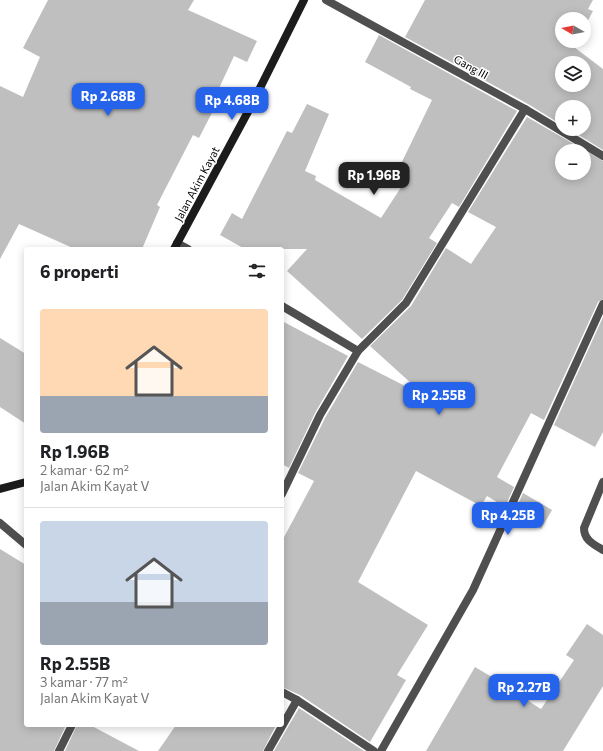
<!DOCTYPE html>
<html lang="id">
<head>
<meta charset="utf-8">
<style>
	body { margin:0; font-family:Commissioner,sans-serif; background:#f2f2f2; color:#202124; height:100vh; display:flex; flex-direction:column; font-size:15px; white-space:nowrap }
	* { box-sizing:border-box; margin:0 }
	p { font-size:13px; color:#757577 }
	.icon { flex:none; width:22px; height:22px; fill:none; stroke:currentColor; stroke-width:2; stroke-linecap:round; stroke-linejoin:round }
	.map { position:relative; flex:1; overflow:hidden }
	.sheet { position:absolute; left:24px; top:247px; width:260px; height:480px; display:flex; flex-direction:column; background:#fff; border-radius:4px; box-shadow:0 2px 10px #0003 }
	.sheet>* { flex:none }
	.needle { width:26px; rotate:279deg }
	.controls { position:absolute; left:555px; top:12px; display:grid; gap:8px }
	.controls a { display:grid; place-items:center; width:36px; height:36px; border-radius:50%; background:#fff; box-shadow:0 2px 10px #0003; font-size:20px }
	.price { position:absolute; translate:-50% -34px; padding:0 9px; border-radius:8px; background:#2563eb; color:#fff; font-size:13px; line-height:26px; filter:drop-shadow(0 1px 2px #0008) }
	.price::after { content:''; position:absolute; left:50%; top:24px; width:12px; height:9px; margin-left:-6px; background:inherit; clip-path:polygon(0 0,100% 0,50% 100%) }
	.price.active { background:#222; color:#fff }
	ul { padding:0; list-style:none }
	li { display:grid; align-content:center; gap:8px; height:212px; padding:0 16px }
	li+li { border-top:1px solid #e0e0e0 }
	li span { display:grid; place-items:center; height:124px; border-radius:4px; color:#555 }
	li>.icon { margin-inline-start:auto }
	span .icon { width:72px; height:72px; fill:#fffc; stroke-width:1 }
	li b { font-size:17px }
	h2 { display:flex; justify-content:space-between; align-items:center; height:48px; padding:0 16px; font-size:17px }
	.map>svg:first-child { display:block }
	.building { fill:#bfbfbf; fill-rule:evenodd }
	.lines { fill:none; stroke-linecap:round; stroke-linejoin:round }
	.minor { stroke:#4f4f4f; stroke-width:8 }
	.secondary { stroke:#1c1c1c; stroke-width:8 }
	.labels { text-anchor:middle; stroke-width:3; stroke-linejoin:round; paint-order:stroke }
	.street-label { font-size:11px; fill:#000; stroke:#fff }
</style>
</head>
<body>
<div class="map">
<svg width="603" height="751" viewBox="0 0 603 751">
	<rect width="100%" height="100%" fill="#fff"/>
	<g class="building">
		<polygon points="48,0 194,0 188,10 257,41 247,62 234,56 215,97 219,99 199,138 193,135 157,205 160,207 142,249 75,249 19,224 0,259 0,86 23,97 40,57 23,48"/>
		<path d="M425,0H593L588,9L593,11L584,28V19H562V41H577L574,47L603,69V150L569,129H584V107H562V125L528,104L405,37ZM562,63H584V85H562Z"/>
		<polygon points="379,35 517,111 459,207 452,203 429,238 437,243 402,300 362,339 287,271 307,249 245,249 220,235 232,213 242,219 287,131 292,133 307,104 329,114 305,171 316,176 315,180 381,218 409,175 398,170 432,100 410,89 411,87 365,62"/>
		<path d="M527,117L603,161V299L598,302L544,420L531,413L497,477L514,487L505,507L487,496L481,506L416,471L358,582L428,625L397,675L406,680L370,742L300,695L282,687V541L314,481L298,473L325,418L358,362L409,388L412,384L370,346L411,306L446,248L471,264L496,227L468,212ZM562,151H584V173H562Z"/>
		<polygon points="603,317 603,432 595,447 554,425"/>
		<polygon points="282,321 348,356 315,413 289,468 282,464"/>
		<polygon points="0,338 26,354 26,424 0,407"/>
		<polygon points="523,493 552,510 541,529 514,513"/>
		<polygon points="0,549 26,565 26,725 66,725 54,751 0,751"/>
		<polygon points="587,624 603,635 603,686 563,751 426,751 475,667 507,686 506,687 541,709 574,660 566,655"/>
		<polygon points="299,708 364,751 274,751"/>
		<polygon points="77,725 90,725 139,751 65,751"/>
		<polygon points="176,725 276,725 263,751 158,751"/>
	</g>
	<g class="lines">
		<g class="minor">
			<polyline points="326,0 525,109 603,156"/>
			<polyline points="177,243 188,249"/>
			<polyline points="282,306 358,351"/>
			<path d="M603,482L584,528C584,540 593,544 603,550"/>
			<polyline points="282,494 320,415 358,351 406,303 525,109"/>
			<polyline points="0,523 26,545"/>
			<polyline points="282,692 297,700 374,751"/>
			<polyline points="59,751 72,725"/>
			<polyline points="268,751 297,700"/>
			<polyline points="381,751 473,590 603,304"/>
		</g>
		<g class="secondary">
			<polyline points="174,249 250,108 304,0"/>
			<polyline points="0,489 26,482"/>
		</g>
	</g>
	<g class="labels">
		<g class="street-label">
			<text transform="translate(471 67) rotate(29)" y="4">Gang III</text>
			<text transform="translate(197 184) rotate(-62)" y="4">Jalan Akim Kayat</text>
		</g>
	</g>
</svg>
<div class="controls">
<a><svg class="needle" viewBox="-14 -14 28 28"><path d="M0-13l5 13h-10z" fill="#e53935"/><path d="M0 13l5-13h-10z" fill="#757577"/></svg></a>
<a><svg class="icon" aria-label="layers" viewBox="0 0 24 24"><path d="M12 4l9 5-9 5-9-5zM3 14l9 5 9-5"/></svg></a>
<a>+</a>
<a>−</a>
</div>
<b class="price" style="left:108px;top:117px">Rp 2.68B</b>
<b class="price" style="left:232px;top:121px">Rp 4.68B</b>
<b class="price active" style="left:374px;top:196px">Rp 1.96B</b>
<b class="price" style="left:439px;top:416px">Rp 2.55B</b>
<b class="price" style="left:508px;top:536px">Rp 4.25B</b>
<b class="price" style="left:524px;top:708px">Rp 2.27B</b>
<section class="sheet">
<h2>6 properti<svg class="icon" aria-label="filters" viewBox="0 0 24 24"><path d="M4 7h16M4 17h16"/><circle cx="9" cy="7" r="2"/><circle cx="15" cy="17" r="2"/></svg></h2>
<ul>
<li><span style="background:linear-gradient(#ffd9b3 70%,#9aa5b1 0)"><svg class="icon" aria-label="home" viewBox="0 0 24 24"><path d="M3 11l9-7 9 7M6 9v11h12V9"/></svg></span><div><b>Rp 1.96B</b><p>2 kamar · 62 m²</p><p>Jalan Akim Kayat V</p></div></li>
<li><span style="background:linear-gradient(#c9d6e8 65%,#9aa5b1 0)"><svg class="icon" aria-label="home" viewBox="0 0 24 24"><path d="M3 11l9-7 9 7M6 9v11h12V9"/></svg></span><div><b>Rp 2.55B</b><p>3 kamar · 77 m²</p><p>Jalan Akim Kayat V</p></div></li>
</ul>
</section>
</div>
</body>
</html>
